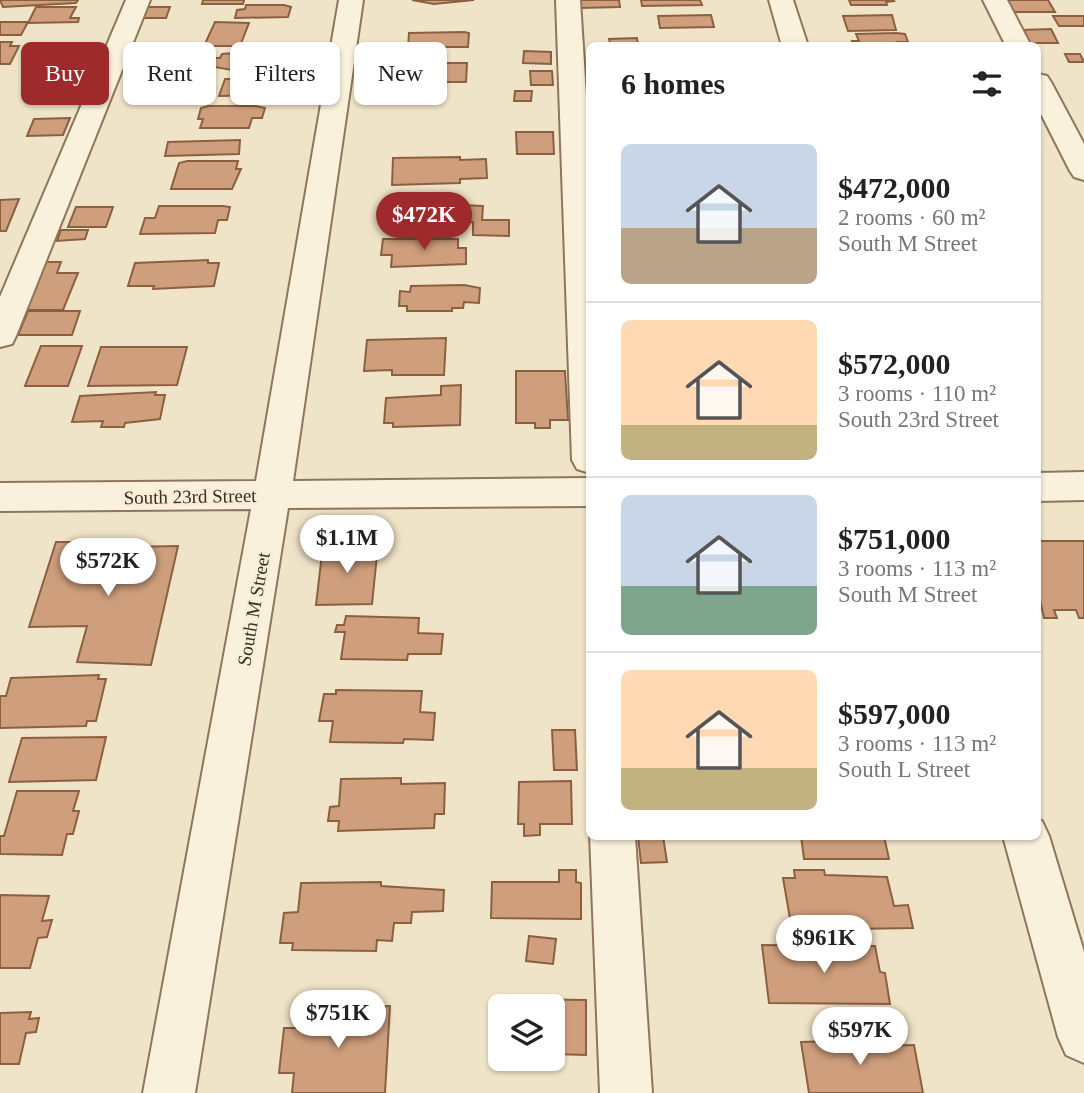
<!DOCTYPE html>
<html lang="en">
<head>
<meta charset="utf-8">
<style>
	body { margin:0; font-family:Georgia,serif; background:#f6f6f6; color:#222; height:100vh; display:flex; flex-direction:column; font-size:26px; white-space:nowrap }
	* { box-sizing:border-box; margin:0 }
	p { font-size:23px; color:#767676 }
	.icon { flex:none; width:38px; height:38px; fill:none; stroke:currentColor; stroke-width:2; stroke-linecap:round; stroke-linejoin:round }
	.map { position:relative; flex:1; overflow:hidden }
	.details { position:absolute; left:586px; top:42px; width:455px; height:798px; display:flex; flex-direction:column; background:#fff; border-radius:10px; box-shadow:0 2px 5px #0004 }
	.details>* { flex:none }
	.guide { position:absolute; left:21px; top:42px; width:460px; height:63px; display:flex; gap:14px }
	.tools { position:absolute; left:488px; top:994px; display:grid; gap:14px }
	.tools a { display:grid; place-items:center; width:77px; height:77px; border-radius:10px; background:#fff; box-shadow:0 2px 5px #0004; font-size:35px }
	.price { position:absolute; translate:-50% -60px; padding:0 16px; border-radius:24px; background:#fff; color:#222; font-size:23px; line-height:46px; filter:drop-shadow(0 2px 4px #0008) }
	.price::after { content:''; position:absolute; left:50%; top:42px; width:21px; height:16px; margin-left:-10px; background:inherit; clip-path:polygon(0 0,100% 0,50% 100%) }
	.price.on { background:#9e2a2b; color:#fff }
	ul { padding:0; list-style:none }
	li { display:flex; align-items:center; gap:21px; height:175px; padding:0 35px }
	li+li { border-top:2px solid #e0e0e0 }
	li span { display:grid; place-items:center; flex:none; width:196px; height:140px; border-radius:10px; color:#555 }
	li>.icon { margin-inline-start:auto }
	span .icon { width:84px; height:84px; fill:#fffc; stroke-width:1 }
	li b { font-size:30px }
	h2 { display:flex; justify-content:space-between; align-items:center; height:84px; padding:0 35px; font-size:30px }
	.tag { padding:0 24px; border-radius:10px; background:#fff; box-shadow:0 2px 5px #0004; font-size:24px; line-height:63px }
	.tag.on { background:#9e2a2b; color:#fff }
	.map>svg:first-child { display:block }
	.building { fill:#cf9f7d; stroke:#8d5f41; stroke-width:2 }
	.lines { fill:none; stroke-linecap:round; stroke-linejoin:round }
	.minor-casing { stroke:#8d765c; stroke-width:4 }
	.minor { fill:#faf1dc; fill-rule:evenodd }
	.labels { text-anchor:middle; stroke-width:6; stroke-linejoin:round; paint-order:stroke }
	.street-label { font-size:19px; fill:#3d2e20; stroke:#f7eed8 }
</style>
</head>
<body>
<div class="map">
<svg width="1084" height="1093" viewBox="0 0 1084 1093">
	<rect width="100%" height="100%" fill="#f0e4c8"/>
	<g class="building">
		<polygon points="0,0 78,0 76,3 3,7"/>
		<polygon points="203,0 244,0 243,4 202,4"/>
		<polygon points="412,0 474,0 434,4"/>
		<polygon points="578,0 619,0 620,7 579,8"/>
		<polygon points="641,0 700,0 702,5 642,6"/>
		<polygon points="849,0 893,0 894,1 886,2 887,5 851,5"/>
		<polygon points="1007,0 1048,0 1055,12 1013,12"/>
		<polygon points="246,5 284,5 291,7 288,17 235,18 237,10 245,9"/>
		<polygon points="36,7 76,7 70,18 79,18 78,22 28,23"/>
		<polygon points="147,7 170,7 166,18 142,18"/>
		<polygon points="711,15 714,27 660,28 658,16"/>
		<polygon points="892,15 896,30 848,31 843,16"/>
		<polygon points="1053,16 1084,16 1084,26 1059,26"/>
		<polygon points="0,22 28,22 21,35 0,35"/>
		<polygon points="215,22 249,23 240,46 204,46"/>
		<polygon points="1051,29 1058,43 1028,43 1021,30"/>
		<polygon points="464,32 469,33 468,47 408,47 409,33"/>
		<polygon points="896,33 905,34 908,42 897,42 898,46 854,46 852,41 859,41 856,34"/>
		<polygon points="637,38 638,46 611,46 609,39"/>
		<polygon points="0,42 12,42 10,46 19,46 10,64 0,64"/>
		<polygon points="87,49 102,49 95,65 65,65 68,58 83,58"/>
		<polygon points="524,51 551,52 551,64 523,63"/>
		<polygon points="247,52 273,54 270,68 232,70 209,66 211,58 220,58 222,54"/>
		<polygon points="209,53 205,69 158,70 163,54"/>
		<polygon points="1065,54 1080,54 1084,62 1069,62"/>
		<polygon points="411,63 467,63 466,82 410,82 411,74 405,74 406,65"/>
		<polygon points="62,69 90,69 83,83 55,83"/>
		<polygon points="530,71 552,71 553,85 531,85"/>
		<polygon points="144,74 175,75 171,87 138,87"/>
		<polygon points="225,79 269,79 265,95 219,96"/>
		<polygon points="515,91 532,91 531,101 514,101"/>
		<polygon points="208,106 256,106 265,108 262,118 252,118 249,128 200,128 203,119 198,119 201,108"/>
		<polygon points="70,118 63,135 27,136 34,119"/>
		<polygon points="516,132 553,132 554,154 517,154"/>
		<polygon points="240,140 239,154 165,156 168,142"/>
		<polygon points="460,157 460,160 486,159 487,178 460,179 460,183 392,185 393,158"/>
		<polygon points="187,161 238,161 236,169 241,169 232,189 171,189 179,163"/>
		<polygon points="391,198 460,198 460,205 483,206 482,220 509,220 509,236 473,235 473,222 387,225"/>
		<polygon points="19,199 6,231 0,231 0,200"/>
		<polygon points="159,206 223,206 230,207 227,220 218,220 215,233 140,234 145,218 155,218"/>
		<polygon points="76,207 113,207 106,227 68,227"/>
		<polygon points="61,230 88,230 85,239 57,241"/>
		<polygon points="383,239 458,239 458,248 466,248 466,264 391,267 392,255 381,255"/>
		<polygon points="208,260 208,263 219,263 214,286 153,289 154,286 128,286 135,263"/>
		<polygon points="43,262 61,262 57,273 78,273 63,310 22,310"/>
		<polygon points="464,285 480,288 479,303 464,302 463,308 452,308 452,311 407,311 407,306 399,306 400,291 410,292 411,286"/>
		<polygon points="28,311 80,311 72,335 18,335"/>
		<polygon points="446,338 444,375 392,375 392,370 364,371 367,340"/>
		<polygon points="41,346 82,346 68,386 25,386"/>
		<polygon points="101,347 187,347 177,385 88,386"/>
		<polygon points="516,371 565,371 568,420 550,420 550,428 535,428 535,423 516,423"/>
		<polygon points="461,385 460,425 393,427 393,423 384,423 386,398 441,395 441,386"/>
		<polygon points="156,392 155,395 165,395 160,419 125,423 124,427 101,427 103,421 72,422 80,396"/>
		<polygon points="1038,541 1084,541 1084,618 1079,618 1076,610 1054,610 1057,618 1044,618 1038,592"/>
		<polygon points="56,542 127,542 125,547 178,546 151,665 77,662 87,626 29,627"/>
		<polygon points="323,545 378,545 372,604 316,605"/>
		<polygon points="346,616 419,618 418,633 443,634 441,654 408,654 407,660 341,659 345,632 335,632 337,625 344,625"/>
		<polygon points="99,675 98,679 106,679 96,721 87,721 86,726 0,728 0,696 6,696 11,678"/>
		<polygon points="336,690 422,691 420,712 435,713 433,740 404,739 403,743 330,742 333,721 319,721 324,694 336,694"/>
		<polygon points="552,730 575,730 577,770 554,770"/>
		<polygon points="106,737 96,780 9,782 22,738"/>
		<polygon points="401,778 401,784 445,783 444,814 435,814 434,828 338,831 339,821 328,821 330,807 339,806 341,779"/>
		<polygon points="571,781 572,824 540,824 540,835 524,836 524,824 518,824 519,782"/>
		<polygon points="17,791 79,791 73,811 79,811 73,834 67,834 62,855 0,854 0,836 4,836"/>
		<polygon points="638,836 663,836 667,862 641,863"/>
		<polygon points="801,836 884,836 889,859 804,859"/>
		<polygon points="559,870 576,870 576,882 581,883 581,919 491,918 492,882 559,882"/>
		<polygon points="794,870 824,870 825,875 887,877 894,906 908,905 913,928 792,930 783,878 795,878"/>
		<polygon points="381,882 381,886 444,890 443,911 412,912 411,923 394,923 392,941 377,940 376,951 292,950 293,943 280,943 284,913 298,912 301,883"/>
		<polygon points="0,895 49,896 42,921 52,920 47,937 38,938 30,968 0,968"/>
		<polygon points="529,936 556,939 553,964 526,961"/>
		<polygon points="762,945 875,946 880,972 885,973 890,1004 769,1003"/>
		<polygon points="520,999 586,1000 586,1055 553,1054 553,1006 520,1006"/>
		<polygon points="390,1006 385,1093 292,1093 294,1073 279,1073 284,1028 298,1028 300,1007"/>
		<polygon points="31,1012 29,1019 39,1018 36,1032 26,1033 19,1064 0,1064 0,1013"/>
		<polygon points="870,1035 872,1046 914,1045 923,1093 809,1093 801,1042 835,1041 834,1036"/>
	</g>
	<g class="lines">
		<g class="minor-casing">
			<g id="minor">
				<polygon points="126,0 150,0 16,336 12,344 0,347 0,297"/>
				<polygon points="339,0 363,0 293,481 590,478 590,506 288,508 195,1093 143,1093 251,509 0,511 0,483 256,481"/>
				<polygon points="556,0 580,0 590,158 590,473 577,469 572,460"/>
				<polygon points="769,0 793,0 808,46 782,46"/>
				<polygon points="983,0 1007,0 1031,46 1006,46"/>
				<polygon points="1038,74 1047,76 1051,82 1084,144 1084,180 1074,177 1070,171 1038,108"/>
				<polygon points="1084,472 1084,500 1038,501 1038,473"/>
				<polygon points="1038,819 1042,821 1049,836 1084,952 1084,1063 1066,1055 1058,1037 1003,836 1038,836"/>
				<polygon points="590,834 635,836 652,1093 600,1093"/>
			</g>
		</g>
		<use href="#minor" class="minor"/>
	</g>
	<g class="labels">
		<g class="street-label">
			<text transform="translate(190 496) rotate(-1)" y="7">South 23rd Street</text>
			<text transform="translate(253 609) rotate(-80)" y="7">South M Street</text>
		</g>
	</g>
</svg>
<div class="tools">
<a><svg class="icon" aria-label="layers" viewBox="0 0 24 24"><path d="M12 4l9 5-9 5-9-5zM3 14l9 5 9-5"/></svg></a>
</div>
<b class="price on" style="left:424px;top:252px">$472K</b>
<b class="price" style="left:347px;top:575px">$1.1M</b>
<b class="price" style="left:108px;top:598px">$572K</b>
<b class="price" style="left:824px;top:975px">$961K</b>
<b class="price" style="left:338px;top:1050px">$751K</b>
<b class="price" style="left:860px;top:1067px">$597K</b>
<div class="guide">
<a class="tag on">Buy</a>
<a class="tag">Rent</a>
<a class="tag">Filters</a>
<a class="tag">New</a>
</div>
<section class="details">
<h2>6 homes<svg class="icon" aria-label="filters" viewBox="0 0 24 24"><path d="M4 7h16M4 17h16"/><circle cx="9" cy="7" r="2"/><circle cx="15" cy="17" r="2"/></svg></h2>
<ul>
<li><span style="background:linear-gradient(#c9d6e8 60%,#b9a48a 0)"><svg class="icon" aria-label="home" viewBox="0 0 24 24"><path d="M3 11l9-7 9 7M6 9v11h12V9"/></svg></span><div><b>$472,000</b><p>2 rooms · 60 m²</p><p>South M Street</p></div></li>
<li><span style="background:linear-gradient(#ffd9b3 75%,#c2b280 0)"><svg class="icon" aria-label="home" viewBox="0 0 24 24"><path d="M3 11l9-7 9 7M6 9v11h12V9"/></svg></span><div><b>$572,000</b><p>3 rooms · 110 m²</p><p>South 23rd Street</p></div></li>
<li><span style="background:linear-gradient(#c9d6e8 65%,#7fa58c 0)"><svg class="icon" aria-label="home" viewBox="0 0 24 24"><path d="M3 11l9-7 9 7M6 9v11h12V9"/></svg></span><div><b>$751,000</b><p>3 rooms · 113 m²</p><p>South M Street</p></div></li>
<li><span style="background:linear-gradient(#ffd9b3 70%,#c2b280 0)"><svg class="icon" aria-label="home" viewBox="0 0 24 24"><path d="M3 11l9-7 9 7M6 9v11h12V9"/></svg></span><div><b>$597,000</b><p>3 rooms · 113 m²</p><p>South L Street</p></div></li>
</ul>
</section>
</div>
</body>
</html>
